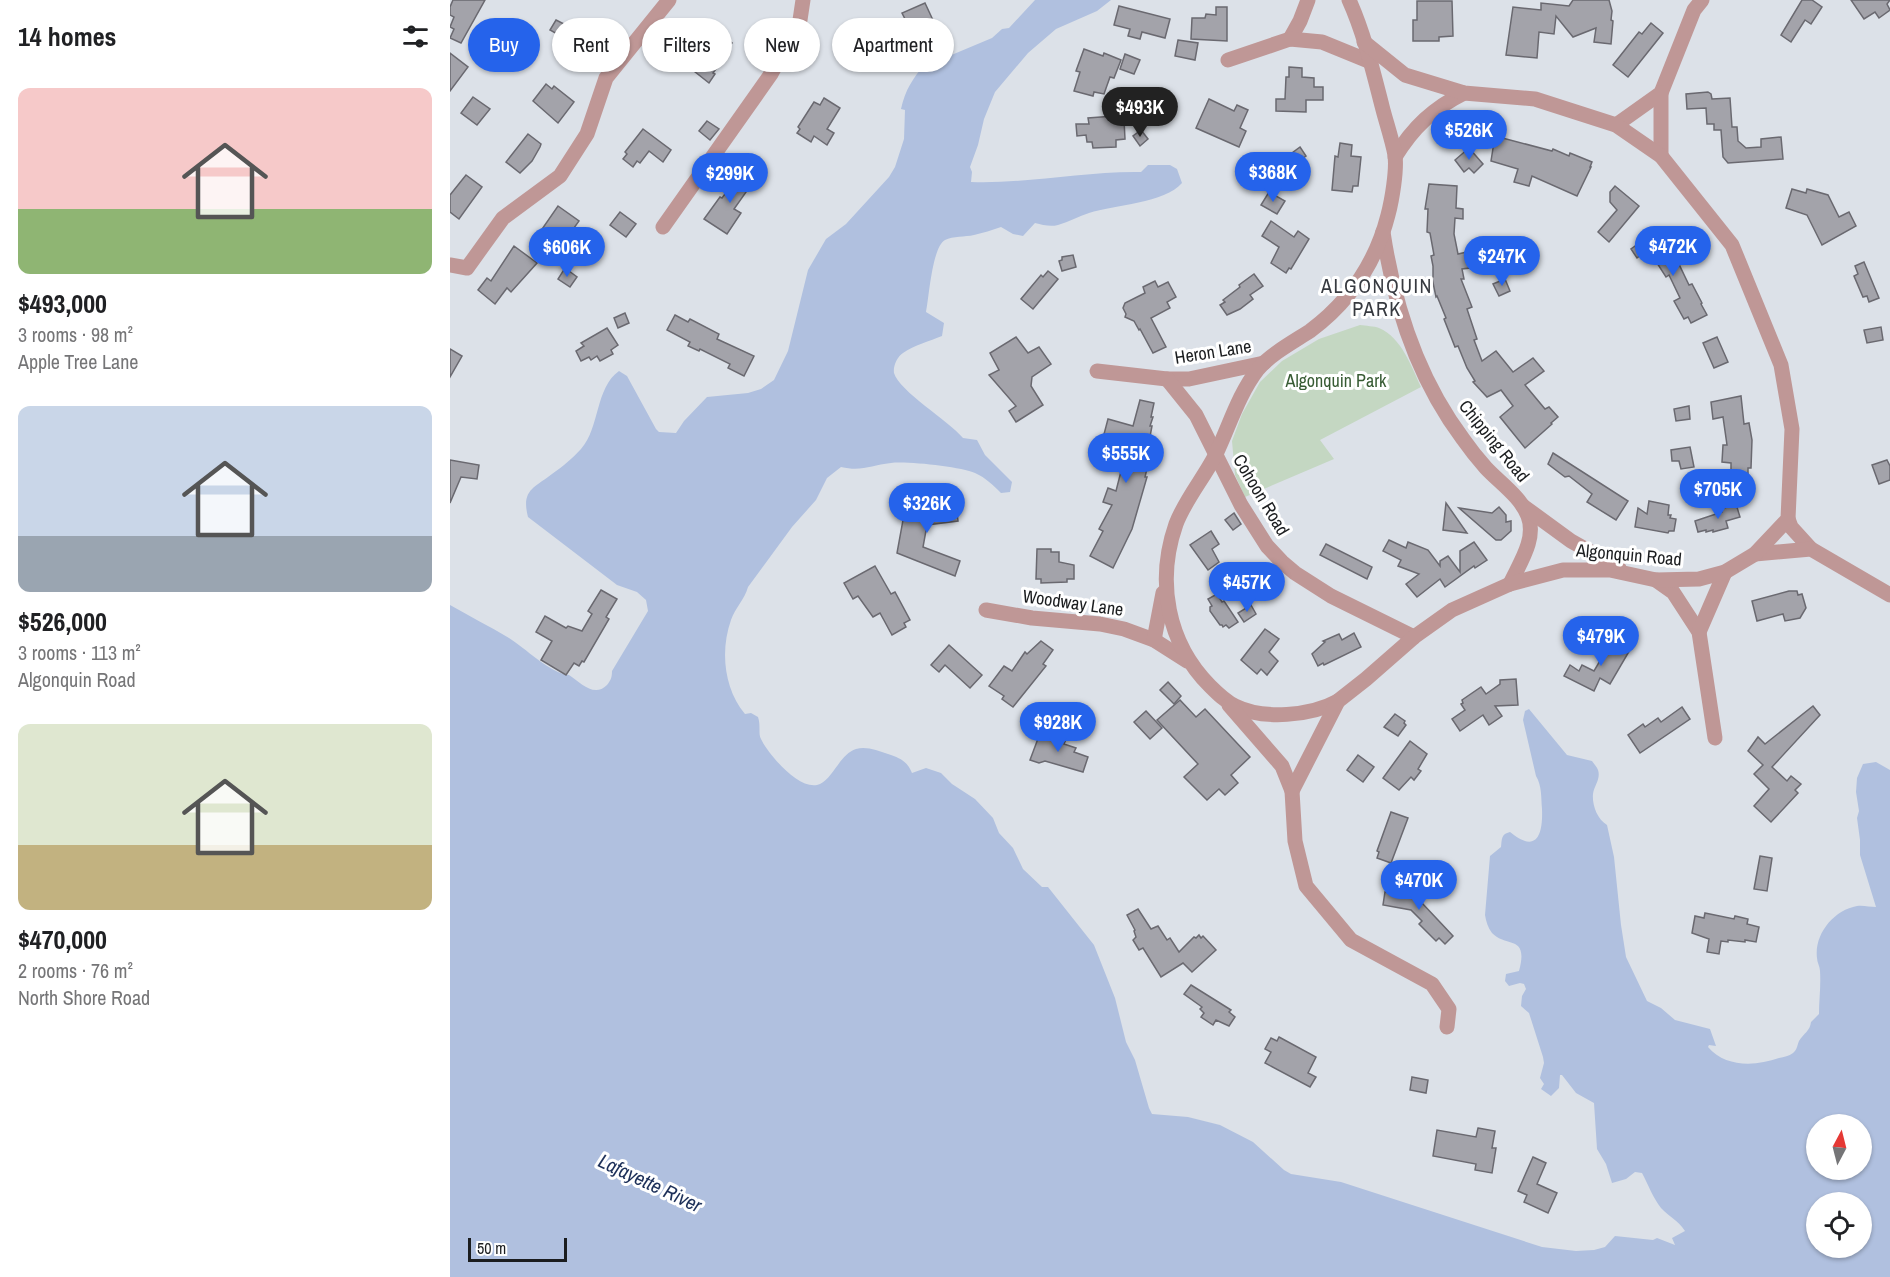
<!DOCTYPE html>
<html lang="en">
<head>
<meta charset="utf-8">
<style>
	body { margin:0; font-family:"Archivo Narrow",sans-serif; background:#f2f2f2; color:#202124; height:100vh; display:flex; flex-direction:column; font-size:22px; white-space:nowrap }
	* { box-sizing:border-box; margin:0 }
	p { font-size:20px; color:#757577 }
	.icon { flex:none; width:33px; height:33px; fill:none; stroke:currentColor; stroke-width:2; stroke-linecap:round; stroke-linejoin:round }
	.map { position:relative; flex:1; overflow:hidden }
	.details { display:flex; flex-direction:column; background:#fff; width:450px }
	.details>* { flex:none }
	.hud { position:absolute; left:18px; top:18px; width:570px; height:54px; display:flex; gap:12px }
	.needle { width:39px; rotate:7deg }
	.buttons { position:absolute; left:1356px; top:1114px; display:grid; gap:12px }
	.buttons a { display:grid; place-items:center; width:66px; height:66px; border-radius:50%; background:#fff; box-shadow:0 2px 4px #0004; font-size:30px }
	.scale { position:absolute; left:18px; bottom:15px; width:99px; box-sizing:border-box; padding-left:6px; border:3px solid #1b1d1f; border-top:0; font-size:16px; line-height:21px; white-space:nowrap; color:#1b1d1f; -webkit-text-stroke:4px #fff; paint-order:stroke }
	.price { position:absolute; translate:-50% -51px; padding:0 14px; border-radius:21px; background:#2563eb; color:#fff; font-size:20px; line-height:39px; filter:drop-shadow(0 2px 3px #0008) }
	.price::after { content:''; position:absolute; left:50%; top:36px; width:18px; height:14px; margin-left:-9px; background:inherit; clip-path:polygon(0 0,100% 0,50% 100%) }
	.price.current { background:#222; color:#fff }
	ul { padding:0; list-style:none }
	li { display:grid; align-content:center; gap:12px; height:318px; padding:0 18px }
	li span { display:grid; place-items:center; height:186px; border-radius:12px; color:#555 }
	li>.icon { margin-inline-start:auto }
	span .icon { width:108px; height:108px; fill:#fffc; stroke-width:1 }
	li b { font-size:26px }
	h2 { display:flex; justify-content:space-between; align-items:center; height:72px; padding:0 18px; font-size:26px }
	.pill { padding:0 21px; border-radius:27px; background:#fff; box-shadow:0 2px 4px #0004; font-size:21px; line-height:54px }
	.pill.current { background:#2563eb; color:#fff }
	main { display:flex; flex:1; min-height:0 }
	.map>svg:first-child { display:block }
	.green { fill:#c4d7c2 }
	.water { fill:#b0c0df; fill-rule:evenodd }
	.building { fill:#a3a3aa; stroke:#6a6970; stroke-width:1.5 }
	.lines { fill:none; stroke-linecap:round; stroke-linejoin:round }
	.street { stroke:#bf9796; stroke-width:15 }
	.labels { text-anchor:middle; stroke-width:6; stroke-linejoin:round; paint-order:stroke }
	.street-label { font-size:18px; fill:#1b1d1f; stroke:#fff }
	.park-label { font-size:18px; fill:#375b33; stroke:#fff }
	.neighbourhood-label { font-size:20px; letter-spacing:1.5px; fill:#373a40; stroke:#fff }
	.water-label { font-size:20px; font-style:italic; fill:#1d3059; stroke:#fff }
</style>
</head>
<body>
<main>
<section class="details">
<h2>14 homes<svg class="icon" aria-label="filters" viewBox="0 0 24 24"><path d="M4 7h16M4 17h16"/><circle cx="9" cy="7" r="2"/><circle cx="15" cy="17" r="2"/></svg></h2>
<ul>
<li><span style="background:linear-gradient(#f6c9c9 65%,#8fb573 0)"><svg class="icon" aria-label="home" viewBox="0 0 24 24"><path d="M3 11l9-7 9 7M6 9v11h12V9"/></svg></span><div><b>$493,000</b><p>3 rooms · 98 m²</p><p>Apple Tree Lane</p></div></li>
<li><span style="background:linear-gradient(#c9d6e8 70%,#9aa5b1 0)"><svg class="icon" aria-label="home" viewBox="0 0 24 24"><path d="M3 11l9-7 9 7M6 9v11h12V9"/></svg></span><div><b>$526,000</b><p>3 rooms · 113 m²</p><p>Algonquin Road</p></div></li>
<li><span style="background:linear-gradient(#dfe7d0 65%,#c2b280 0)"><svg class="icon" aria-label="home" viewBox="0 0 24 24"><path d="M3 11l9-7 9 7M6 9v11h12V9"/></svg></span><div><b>$470,000</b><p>2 rooms · 76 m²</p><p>North Shore Road</p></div></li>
</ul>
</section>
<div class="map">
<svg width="1440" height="1277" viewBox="0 0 1440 1277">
	<rect width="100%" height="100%" fill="#dce1e8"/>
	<path class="green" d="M910,325C916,326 924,326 929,328C952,338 961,366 971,387L870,440L884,459L795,497L785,475L782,441L792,414L810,382L832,361L869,339Z"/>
	<path class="water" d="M585,0H661L647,11L606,29L578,53L545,92L534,119L528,145L520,167L522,172L521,182C577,184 634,171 691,172L698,165H720L727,169L732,183C715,203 664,205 639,213C629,216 619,222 608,225C600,227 593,225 585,223L573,236L563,234L551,227C542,230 533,233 524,235C515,237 503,236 495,240C482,247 479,298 476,312L494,323L492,336C480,341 464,345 453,353C447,357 443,366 444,373C449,391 499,421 513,438L527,440L535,455L562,482L560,492L551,493C543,485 536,478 525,473C511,467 458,461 441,463C421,465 412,472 391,467L377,478L366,500L342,527L298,587C295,599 285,608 281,620C270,651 274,689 295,714L301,713L308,717C311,726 308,734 311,739C318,754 351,793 370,784C384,777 390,754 406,749C417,746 428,751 438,754C450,758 457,761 462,773L476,768L491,773L502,784L525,799L543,818L549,833L563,848L573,869L592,887H598L644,945L665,998L676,1042L685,1060L699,1108L702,1114L738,1117L770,1125L803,1142L834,1170L841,1174L891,1182L1092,1247L1126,1251L1144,1250L1155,1247L1165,1236L1203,1240L1207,1238L1225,1245L1222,1238L1235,1231C1228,1220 1219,1217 1211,1208C1203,1198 1198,1184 1192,1173L1185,1172L1176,1179L1162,1183L1156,1164L1147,1149L1144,1103L1126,1093L1112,1075H1110L1109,1088L1101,1096L1091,1089L1094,1084L1090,1078L1094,1063L1093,1057L1079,1013L1071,1006L1072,996L1076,989L1074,984L1070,983L1059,986L1055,981L1056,974L1069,971C1079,934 1056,948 1042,933C1038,928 1036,921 1035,915L1040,856L1051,847C1052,839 1051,834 1060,832C1087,854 1093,835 1092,809C1091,797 1092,786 1086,776L1073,720L1075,711L1079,709L1117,755L1142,761C1144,764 1147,767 1148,770C1151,779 1144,786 1143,794C1142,805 1147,819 1157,825L1164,857L1171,925L1176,957L1197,1001L1211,1008L1225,1020L1260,1029L1266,1046L1259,1045L1258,1047C1276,1068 1306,1066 1329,1058C1334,1057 1339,1056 1343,1053C1347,1050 1347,1046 1349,1041C1354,1033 1360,1031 1361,1022L1369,1014C1369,1000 1371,986 1370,971C1370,967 1367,962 1367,958C1364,934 1384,910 1407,906C1413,905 1420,907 1426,907L1410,855V840L1407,818L1409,811L1406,792L1407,778L1413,764L1426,762L1440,770V1277H0V605C19,616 39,626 59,638C74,647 101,674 119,675C131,683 144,698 157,685C161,680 162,677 162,671L198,611L196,600L187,592L167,585L78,517C71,490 84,488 102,474C112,467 123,458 131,449C150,428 145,388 169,371L177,376L206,429L209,432L226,433L234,421L257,397L298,393L311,389L324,380L338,351L358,270L376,239L396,224L439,177L445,167L454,139L455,110L451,109C455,90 463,78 475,64H480L542,38L552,29L559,28ZM1366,1125H1412V1170H1366ZM1366,1203H1412V1248H1366Z"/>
	<g class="building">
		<polygon points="3,0 35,0 11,43 0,38 4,29 0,27 4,17 0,15 0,7"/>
		<polygon points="1123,0 1159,0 1162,11 1161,20 1163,21 1161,44 1144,42 1146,28 1123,37 1106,16 1104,34 1089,32 1087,58 1056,55 1063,7 1091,10 1091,3 1119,6"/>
		<polygon points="1352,0 1362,0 1372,7 1361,24 1355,20 1341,42 1331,35"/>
		<polygon points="1401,0 1440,0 1437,4 1440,10 1429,18 1425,12 1414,19"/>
		<polygon points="967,1 1002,1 1003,36 989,37 989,41 963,41 963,20 967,20"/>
		<polygon points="475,3 488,31 460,45 449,22 455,19 452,13"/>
		<polygon points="669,6 720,19 715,38 692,32 690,39 678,36 680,29 664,25"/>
		<polygon points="766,7 777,7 777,41 741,39 742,18 755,18 756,14 766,15"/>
		<polygon points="106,20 122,28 116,39 100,30"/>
		<polygon points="1201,23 1213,33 1178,77 1163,65 1189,32 1192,34"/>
		<polygon points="270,34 282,43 266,65 268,66 263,73 265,74 259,83 239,67 255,46 259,48"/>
		<polygon points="728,40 748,43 745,60 725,56"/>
		<polygon points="634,49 653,56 654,53 671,60 664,78 660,77 654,94 644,92 643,96 624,91 630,72 626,71"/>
		<polygon points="0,53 18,67 0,91"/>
		<polygon points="675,54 690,60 684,74 670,69"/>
		<polygon points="839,67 852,68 852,77 864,78 864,87 873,87 873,100 856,100 856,112 826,111 826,99 835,99 836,77 839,77"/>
		<polygon points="96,84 102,89 104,86 124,102 108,123 83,101"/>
		<polygon points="1258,92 1261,94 1262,99 1280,98 1282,127 1287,127 1288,141 1296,148 1311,147 1311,139 1331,137 1333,159 1278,163 1273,157 1271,130 1264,130 1264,124 1257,124 1256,108 1237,109 1236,94"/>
		<polygon points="23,97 40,109 27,125 11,113"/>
		<polygon points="374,98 390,108 377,129 384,133 377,145 364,136 361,142 347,133 350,129 348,127 364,102 370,105"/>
		<polygon points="759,99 784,111 787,105 798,110 790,128 796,131 789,147 746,128"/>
		<polygon points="664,116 665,121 674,120 675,139 666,140 666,147 643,148 642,142 637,142 636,135 627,136 626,124 639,124 638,118"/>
		<polygon points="257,121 269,129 260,140 249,131"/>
		<polygon points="193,129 221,150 213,162 199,151 190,163 187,161 183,167 173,159 177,154 175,152"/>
		<polygon points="691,130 698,139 690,146 683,136"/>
		<polygon points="78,134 91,144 90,147 82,161 70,173 56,162"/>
		<polygon points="1045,136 1102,151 1103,149 1119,156 1120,153 1142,162 1140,167 1141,167 1127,196 1082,176 1079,186 1064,182 1068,169 1041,161"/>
		<polygon points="890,143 902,145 901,156 911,157 908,186 903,186 902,192 882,190 885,156 888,157"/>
		<polygon points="850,147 856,156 844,164 838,156"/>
		<polygon points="1019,148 1033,164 1024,173 1019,168 1014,172 1005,160"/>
		<polygon points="296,170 306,178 284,209 291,213 277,234 254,219 270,197 272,198 281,186 283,187"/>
		<polygon points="16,175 32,187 9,219 0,212 0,195"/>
		<polygon points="979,184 1007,186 1006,208 1013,209 1013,219 1005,218 1004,234 1008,254 1017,252 1020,268 1012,269 1014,279 1011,279 1022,307 1017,309 1027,339 1024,340 1032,361 1046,351 1063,372 1083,358 1094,371 1075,385 1095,409 1099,407 1108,417 1101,423 1102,424 1075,448 1050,417 1063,406 1051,390 1037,397 1023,382 1025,381 1017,368 1008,346 1005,347 994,319 996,318 987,296 986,297 982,278 983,277 983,266 981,256 984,255 980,233 977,232 978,209 975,209"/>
		<polygon points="1165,186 1189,206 1159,242 1148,232 1167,210 1160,202 1160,192"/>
		<polygon points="1342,189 1356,193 1357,189 1378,195 1389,217 1399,212 1406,226 1372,245 1357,215 1336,208"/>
		<polygon points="819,192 835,201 827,214 811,205"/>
		<polygon points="108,206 129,221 121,232 125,235 118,246 107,238 103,242 90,232"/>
		<polygon points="170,212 186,224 176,237 160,225"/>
		<polygon points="821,221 844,237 848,231 859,239 841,269 839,268 836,273 821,263 829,247 812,236"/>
		<polygon points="1205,232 1225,256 1239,285 1242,284 1252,303 1251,304 1257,315 1241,323 1238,317 1234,319 1224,301 1230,298 1219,275 1216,277 1198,249 1187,258 1181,249"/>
		<polygon points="64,246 87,263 61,292 57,288 45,304 28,290 37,278 41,281"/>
		<polygon points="623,255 626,267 612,271 609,261 612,260 612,257"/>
		<polygon points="1414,262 1429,298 1419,302 1417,296 1413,297 1404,276 1408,274 1405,266"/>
		<polygon points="115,268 127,277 120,287 108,279"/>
		<polygon points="598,271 608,279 583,309 571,299 591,275 593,277"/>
		<polygon points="804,274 813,286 800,295 803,299 790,309 777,315 770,305 775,302 773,300 790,287 789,285"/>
		<polygon points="1055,279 1060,291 1049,296 1043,284"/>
		<polygon points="705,281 708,287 718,282 726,297 717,302 720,308 701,318 716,347 703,353 690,329 689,330 684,321 675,317 676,314 673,308 675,303 695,293 693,287"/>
		<polygon points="175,313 179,323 168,328 164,318"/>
		<polygon points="225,315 238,322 240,319 269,334 267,339 304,356 294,376 278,368 280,364 250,349 249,351 238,346 240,342 217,330"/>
		<polygon points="1431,327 1433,340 1417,343 1414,330"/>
		<polygon points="157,328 168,345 161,350 163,354 150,361 147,356 141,360 139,357 131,361 126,351 134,346 131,343"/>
		<polygon points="566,337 578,353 589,347 601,364 582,377 581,386 593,405 566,422 559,411 566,406 539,375 549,370 540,353"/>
		<polygon points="1267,337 1278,362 1264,368 1253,343"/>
		<polygon points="0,349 12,356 0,377"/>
		<polygon points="1291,396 1294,424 1299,423 1302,440 1301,468 1298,468 1298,482 1281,481 1281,463 1272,462 1273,445 1277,445 1273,417 1263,419 1261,402"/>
		<polygon points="690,400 704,403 701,417 703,417 700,426 702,426 698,447 702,448 695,477 697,477 682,529 663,568 640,556 653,531 649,529 662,505 653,502 658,488 666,491 678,444 653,438 658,419 683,426"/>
		<polygon points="1239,406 1240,419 1226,421 1224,409"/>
		<polygon points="1240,447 1244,467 1231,469 1229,461 1222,461 1221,450"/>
		<polygon points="1103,453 1178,501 1166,520 1137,502 1142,494 1119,476 1115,477 1098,464"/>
		<polygon points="0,460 29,465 27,479 11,477 0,503"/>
		<polygon points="1437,460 1440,466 1440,480 1429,484 1422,465"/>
		<polygon points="488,498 488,500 499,499 499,505 506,505 508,521 477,525 473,547 510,561 505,576 447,553 455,509 474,512 472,501"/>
		<polygon points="1199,501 1219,505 1218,515 1221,515 1220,518 1226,519 1224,531 1219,531 1218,533 1185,527 1188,508 1197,514"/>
		<polygon points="996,503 1017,533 993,530"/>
		<polygon points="1286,504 1290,517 1276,521 1278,528 1263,532 1263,530 1256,532 1256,530 1248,532 1245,521 1272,512 1271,509"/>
		<polygon points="1049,507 1056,515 1056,522 1061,521 1061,531 1051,540 1046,540 1009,508 1042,513"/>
		<polygon points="784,513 791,524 783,530 775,520"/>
		<polygon points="761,531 769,544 762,549 769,562 758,570 740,545"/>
		<polygon points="939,540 956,548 958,542 978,550 990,566 990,561 998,556 1010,572 1010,551 1024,542 1037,560 1025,568 1024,566 995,587 990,579 967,597 956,584 969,574 948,566 951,560 933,551"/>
		<polygon points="876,544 922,567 917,579 870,555"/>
		<polygon points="587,549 601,549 601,552 609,552 609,562 624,565 624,579 617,579 617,582 591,583 591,579 586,579"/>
		<polygon points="425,566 441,594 445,592 460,620 454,623 456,627 442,635 430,613 423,617 408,596 403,599 394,583"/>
		<polygon points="151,590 167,599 156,617 159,619 134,662 132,661 129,666 124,663 116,675 91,660 102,641 86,632 95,616 116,628 118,626 132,631 142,614 138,611"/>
		<polygon points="1339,591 1347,591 1348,595 1352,594 1356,608 1350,618 1335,621 1333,614 1307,621 1302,601"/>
		<polygon points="767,594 772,602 774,601 788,622 779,628 776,625 773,627 772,625 770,625 760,611 760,607 762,606 758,599"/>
		<polygon points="801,605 806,614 794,622 788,613"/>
		<polygon points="815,629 829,639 819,652 828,661 817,675 811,669 807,674 791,660"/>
		<polygon points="904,633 911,647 874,665 873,663 868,666 862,654 875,642 873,641 889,634 892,640"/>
		<polygon points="1164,639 1181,648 1160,684 1150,678 1144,691 1114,676 1120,665 1129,671 1132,665 1144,671 1161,642 1162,642"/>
		<polygon points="591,641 603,650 593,664 596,666 563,707 552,699 554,696 539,686 554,666 562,671 575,652 577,654"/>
		<polygon points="499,645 532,675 520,688 495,665 489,672 481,665"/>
		<polygon points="1066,679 1068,705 1045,706 1052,716 1039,725 1033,715 1010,731 1002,719 1015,710 1011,704 1013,703 1012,700 1031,687 1036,694 1050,684 1050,680"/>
		<polygon points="718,682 731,696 724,704 710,690"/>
		<polygon points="730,700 746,717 755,709 800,757 781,775 788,783 775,795 769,789 757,800 734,777 748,764 707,720"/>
		<polygon points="1363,706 1370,715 1322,767 1337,781 1341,776 1351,784 1345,790 1348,793 1321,822 1304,806 1319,789 1304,774 1313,765 1298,751 1308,737 1315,744"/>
		<polygon points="1232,707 1240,719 1190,753 1178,735 1193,724 1195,727 1208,718 1211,722"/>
		<polygon points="696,711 712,728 700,739 684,722"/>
		<polygon points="945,714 955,721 954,723 956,725 948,736 934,727"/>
		<polygon points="601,734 616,739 614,744 626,748 624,752 638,757 633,772 595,761 589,763 580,760 589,736 599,739"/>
		<polygon points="960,741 977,754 968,769 971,771 964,780 961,777 949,790 933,778"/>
		<polygon points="908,755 924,767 913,782 897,770"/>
		<polygon points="941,812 958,818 941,863 927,858 929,852 927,851"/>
		<polygon points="1310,856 1322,858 1317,891 1304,889"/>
		<polygon points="961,882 977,886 972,903 1003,936 995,944 989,938 986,941 969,924 972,921 961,910 933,905 935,892 957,896"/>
		<polygon points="688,909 701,929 708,926 717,940 720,938 729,952 744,937 746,938 749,935 751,938 753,936 766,950 742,972 733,963 711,977 693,948 689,950 683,940 686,937 684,931 685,930 677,915"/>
		<polygon points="1255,913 1284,919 1285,916 1298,919 1297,924 1309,927 1306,942 1295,940 1295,942 1278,940 1278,942 1271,941 1269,954 1257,952 1259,939 1242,933 1245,916 1254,918"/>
		<polygon points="741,985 781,1010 779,1012 785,1017 779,1026 766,1020 763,1025 751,1017 754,1013 750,1009 752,1007 734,994"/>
		<polygon points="829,1037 866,1057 858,1073 866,1077 860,1087 815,1063 821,1052 815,1049 821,1038 827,1041"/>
		<polygon points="962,1077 978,1080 976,1093 960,1090"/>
		<polygon points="1028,1128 1045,1131 1042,1148 1046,1148 1042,1173 1025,1170 1026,1164 983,1156 987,1130 1026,1137"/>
		<polygon points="1083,1157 1096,1163 1087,1184 1107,1193 1098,1213 1074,1202 1077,1195 1068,1191"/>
	</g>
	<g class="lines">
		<g class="street">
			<polyline points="840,39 850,21 858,0"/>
			<polyline points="778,60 840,39 872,42 921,62"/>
			<polyline points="1166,125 1211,93 1244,10 1252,0"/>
			<polyline points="1211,156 1211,93"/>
			<path d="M945,157C963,127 984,108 1014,93"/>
			<polyline points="213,227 321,74 350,20 353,0"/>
			<path d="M933,232C944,305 968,379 1013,439C1020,449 1028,459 1036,468C1049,482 1071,497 1078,516C1087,539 1069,564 1060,584"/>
			<polyline points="0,265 17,268 53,218 110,176 137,134 156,78 219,0"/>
			<polyline points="647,371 717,379 739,379 814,363"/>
			<polyline points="717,379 746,415 791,505 817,546 832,562 845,573 881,596 964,637"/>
			<polyline points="1073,506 1121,541 1169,568"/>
			<polyline points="1338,519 1341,527 1361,549"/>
			<polyline points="1305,554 1361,549 1440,595"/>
			<polyline points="1206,580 1223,592 1249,632 1265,738"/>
			<polyline points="536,610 582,618 650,624 674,629 704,640 737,661"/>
			<polyline points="1249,632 1275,572"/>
			<polyline points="704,640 713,593"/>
			<path d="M888,701C861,716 813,720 785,706C775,701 768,694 760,686C717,643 706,581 726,524C735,500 753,479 765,456C779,427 788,395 808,369C821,354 843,342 860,331C899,302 926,262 938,215C942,200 947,170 945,155C942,139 936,122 932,106C923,71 914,33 899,0"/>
			<polyline points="779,705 832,766 842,791 845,841 856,886 901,940 982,984 999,1009 997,1027"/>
			<polyline points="842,791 888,701 916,679 964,637 1002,610 1060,584 1113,570 1160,570 1206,580 1249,579 1275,572 1305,554 1338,519 1342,429 1331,365 1282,245 1211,156 1166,125 1085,99 1014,93 955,75 914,42"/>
		</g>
	</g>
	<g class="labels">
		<g class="street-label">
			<text transform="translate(763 352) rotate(-9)" y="6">Heron Lane</text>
			<text transform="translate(1044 441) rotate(51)" y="6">Chipping Road</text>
			<text transform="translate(811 495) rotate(59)" y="6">Cohoon Road</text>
			<text transform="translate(1179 555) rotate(5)" y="6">Algonquin Road</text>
			<text transform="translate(623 603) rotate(8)" y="6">Woodway Lane</text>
		</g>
		<g class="park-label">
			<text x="886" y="387">Algonquin Park</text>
		</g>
		<g class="neighbourhood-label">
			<text x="927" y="293">ALGONQUIN<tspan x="927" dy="23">PARK</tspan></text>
		</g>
		<g class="water-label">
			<text transform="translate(200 1183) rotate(25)" y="7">Lafayette River</text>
		</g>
	</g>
</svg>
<div class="buttons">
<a><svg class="needle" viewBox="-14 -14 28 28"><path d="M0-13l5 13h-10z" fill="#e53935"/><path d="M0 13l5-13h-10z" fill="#757577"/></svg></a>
<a><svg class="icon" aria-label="locate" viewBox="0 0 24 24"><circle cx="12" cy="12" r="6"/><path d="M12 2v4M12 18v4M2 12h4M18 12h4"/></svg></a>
</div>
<div class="scale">50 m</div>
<b class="price current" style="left:690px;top:138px">$493K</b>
<b class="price" style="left:1019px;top:161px">$526K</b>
<b class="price" style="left:823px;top:203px">$368K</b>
<b class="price" style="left:280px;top:204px">$299K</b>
<b class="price" style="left:1223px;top:277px">$472K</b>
<b class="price" style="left:117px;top:278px">$606K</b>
<b class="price" style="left:1052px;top:287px">$247K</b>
<b class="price" style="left:676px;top:484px">$555K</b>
<b class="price" style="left:1268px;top:520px">$705K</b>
<b class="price" style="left:477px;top:534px">$326K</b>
<b class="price" style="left:797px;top:613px">$457K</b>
<b class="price" style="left:1151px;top:667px">$479K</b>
<b class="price" style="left:608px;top:753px">$928K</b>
<b class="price" style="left:969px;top:911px">$470K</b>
<div class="hud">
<a class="pill current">Buy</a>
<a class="pill">Rent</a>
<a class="pill">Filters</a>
<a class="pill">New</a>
<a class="pill">Apartment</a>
</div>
</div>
</main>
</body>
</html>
